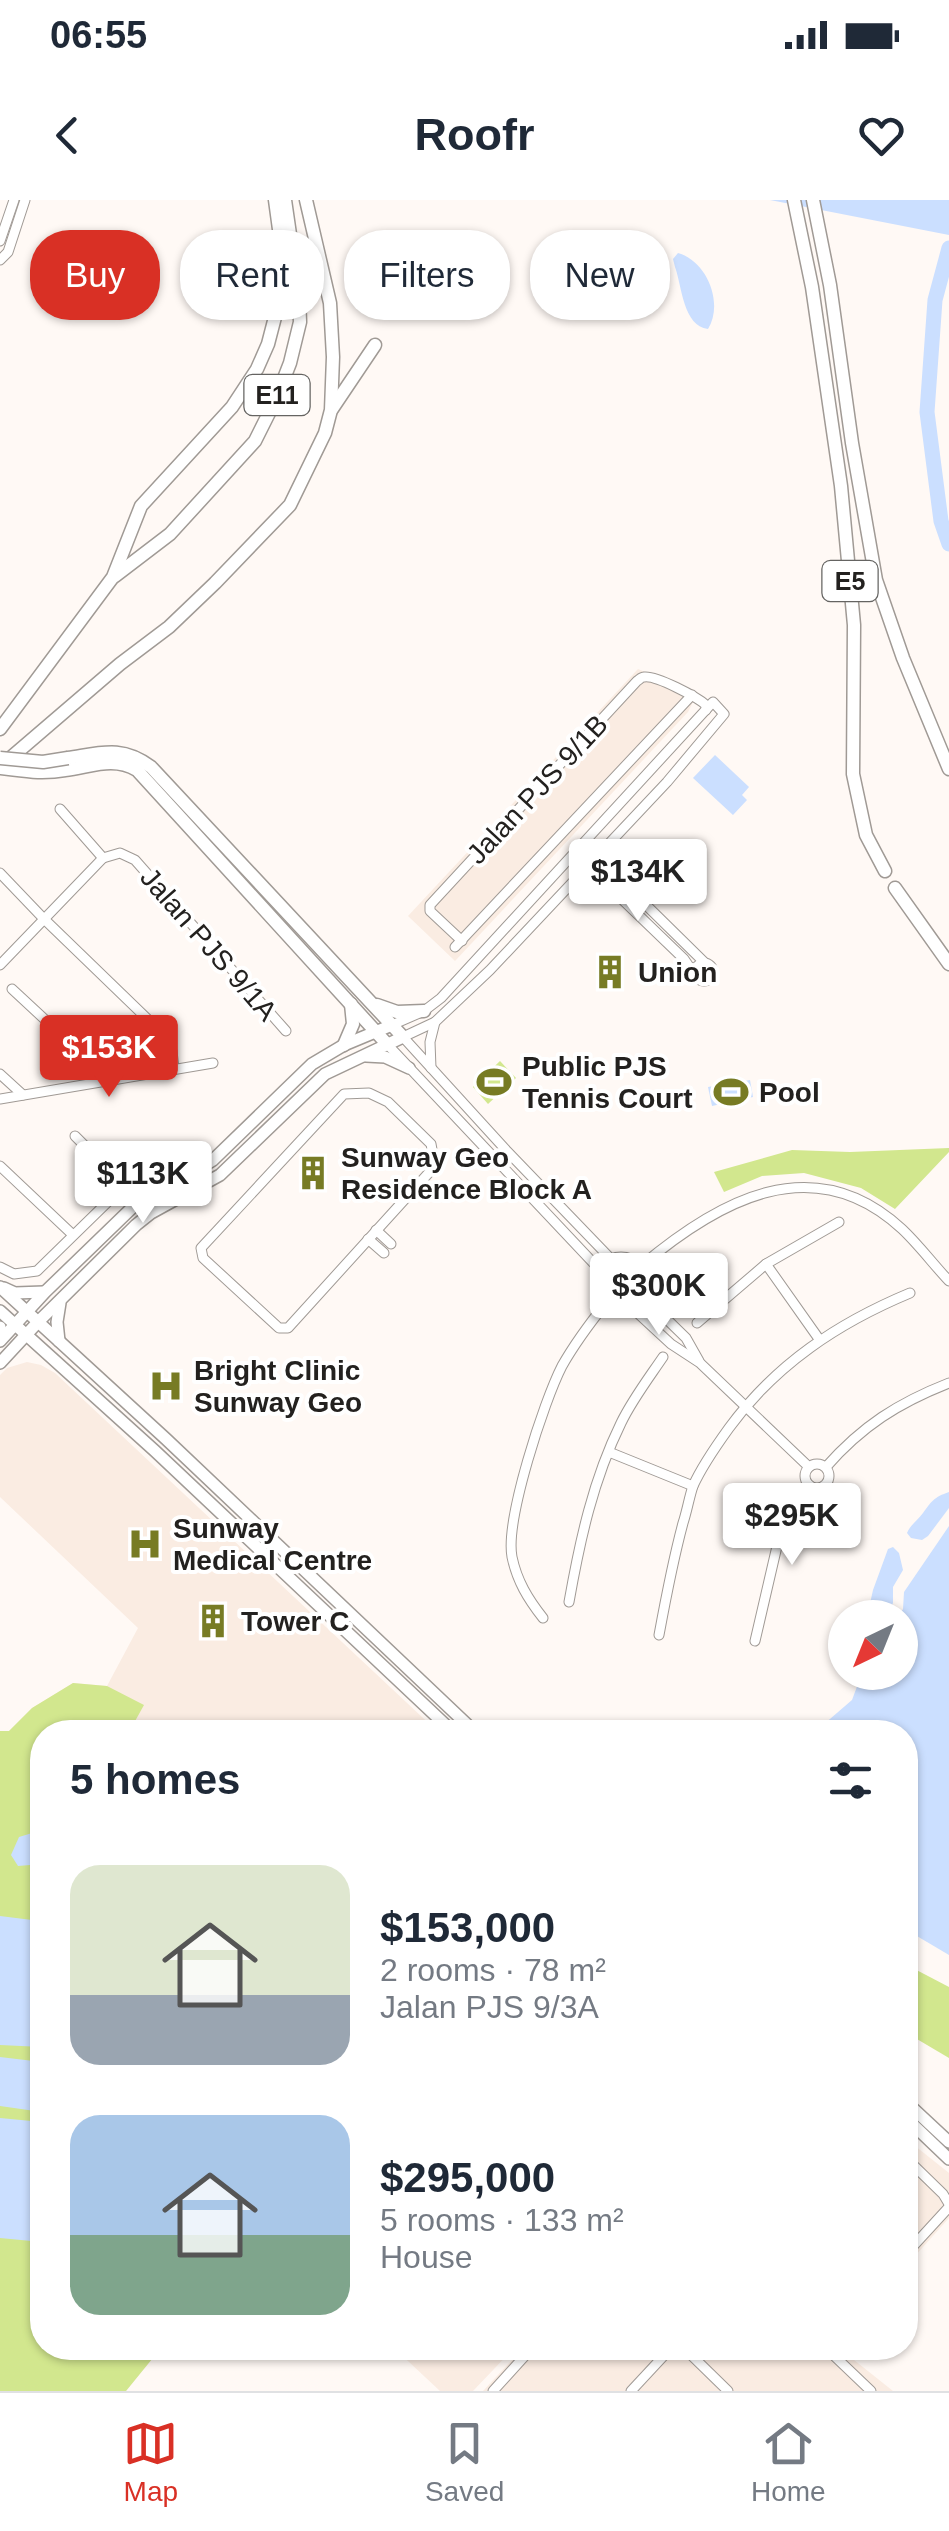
<!DOCTYPE html>
<html lang="en">
<head>
<meta charset="utf-8">
<style>
	body { margin:0; font-family:Helvetica,sans-serif; background:#f2f2f3; color:#1f2937; height:100vh; display:flex; flex-direction:column; font-size:38px; white-space:nowrap }
	* { box-sizing:border-box; margin:0 }
	p { font-size:32px; color:#747a83 }
	.icon { flex:none; width:55px; height:55px; fill:none; stroke:currentColor; stroke-width:2; stroke-linecap:round; stroke-linejoin:round }
	.map { position:relative; flex:1; overflow:hidden }
	.side { position:absolute; left:30px; top:1520px; width:888px; height:640px; display:flex; flex-direction:column; background:#fff; border-radius:40px; box-shadow:0 2px 8px #0004 }
	.side>* { flex:none }
	.guide { position:absolute; left:30px; top:30px; width:890px; height:90px; display:flex; gap:20px }
	.needle { width:65px; rotate:223deg }
	.tools { position:absolute; left:828px; top:1400px; display:grid; gap:20px }
	.tools a { display:grid; place-items:center; width:90px; height:90px; border-radius:50%; background:#fff; box-shadow:0 2px 8px #0004; font-size:50px }
	.price { position:absolute; translate:-50% -85px; padding:0 22px; border-radius:10px; background:#fff; color:#222; font-size:32px; line-height:65px; filter:drop-shadow(0 2px 5px #0008) }
	.price::after { content:''; position:absolute; left:50%; top:60px; width:30px; height:22px; margin-left:-15px; background:inherit; clip-path:polygon(0 0,100% 0,50% 100%) }
	.price.current { background:#d93025; color:#fff }
	ul { padding:0; list-style:none }
	li { display:flex; align-items:center; gap:30px; height:250px; padding:0 40px }
	li span { display:grid; place-items:center; flex:none; width:280px; height:200px; border-radius:30px; color:#555 }
	li>.icon { margin-inline-start:auto }
	span .icon { width:120px; height:120px; fill:#fffc; stroke-width:1 }
	li b { font-size:42px }
	h2 { display:flex; justify-content:space-between; align-items:center; height:120px; padding:0 40px; font-size:42px }
	.tag { padding:0 35px; border-radius:40px; background:#fff; box-shadow:0 2px 8px #0004; font-size:35px; line-height:90px }
	.tag.current { background:#d93025; color:#fff }
	.status { display:flex; justify-content:space-between; align-items:center; height:70px; padding:0 50px; background:#fff; direction:ltr }
	.status svg { height:28px; fill:currentColor }
	header { display:flex; justify-content:space-between; align-items:center; height:130px; padding:0 40px; background:#fff; font-size:45px; font-weight:700 }
	.tab-bar { display:flex; justify-content:space-around; align-items:center; height:140px; border-top:2px solid #e0e1e3; background:#fff; font-size:28px; color:#747a83 }
	.tab-bar a { display:grid; justify-items:center; gap:5px }
	.tab-bar .current { color:#d93025 }
	.map>svg:first-child { display:block }
	.built { fill:#faece2 }
	.green { fill:#d2e78e }
	.water { fill:#cbdfff }
	.lines { fill:none; stroke-linecap:round; stroke-linejoin:round }
	.river { stroke:#cbdfff; stroke-width:15 }
	.minor-casing { stroke:#a09a95; stroke-width:11 }
	.major-casing { stroke:#a09a95; stroke-width:14 }
	.highway-casing { stroke:#a09a95; stroke-width:15 }
	.minor { stroke:#fff; stroke-width:9 }
	.major { stroke:#fff; stroke-width:11 }
	.highway { stroke:#fff; stroke-width:12 }
	.highway-bridge-casing { stroke:#a09a95; stroke-width:15; stroke-linecap:butt }
	.highway-bridge { stroke:#fff; stroke-width:12 }
	.labels { text-anchor:middle; stroke-width:8; stroke-linejoin:round; paint-order:stroke }
	.shield { fill:#fff; stroke:#656462; stroke-width:2.5 }
	.shield-label { font-size:25px; font-weight:bold; fill:#23211f }
	.street-label { font-size:28px; fill:#23211f; stroke:#fff }
	.poi-label { font-size:28px; font-weight:bold; fill:#23211f; stroke:#fff; text-anchor:start }
</style>
</head>
<body>
<div class="status"><b>06:55</b><svg viewBox="0 0 49 12"><path d="M0 12V9h3v3zM5 12V6h3v6zM10 12V3h3v9zM15 12V0h3v12zM26 1h20v11H26zM47 4h2v5h-2z"/></svg></div>
<header><svg class="icon" aria-label="back" viewBox="0 0 24 24"><path d="M15 5l-7 7 7 7"/></svg>Roofr<svg class="icon" aria-label="heart" viewBox="0 0 24 24"><path d="M12 20l-8-8c-3-5 5-10 8-4 3-6 11-1 8 4z"/></svg></header>
<div class="map">
<svg width="949" height="2191" viewBox="0 0 949 2191">
	<rect width="100%" height="100%" fill="#fff9f5"/>
	<g class="built">
		<polygon points="638,469 697,494 688,512 455,761 408,716"/>
		<polygon points="27,1162 41,1165 55,1173 438,1532 42,1532 42,2148 161,2148 126,2191 0,2191 0,1531 9,1531 32,1508 73,1483 107,1486 138,1428 0,1297 0,1175 7,1168"/>
		<polygon points="905,1938 949,1973 949,2018 905,2067"/>
		<polygon points="394,2148 514,2148 473,2191 440,2191"/>
		<polygon points="523,2148 839,2148 893,2191 483,2191"/>
	</g>
	<g class="green">
		<polygon points="500,861 516,878 488,904 473,887"/>
		<polygon points="949,948 949,952 895,1009 861,988 804,973 762,976 724,992 714,972 792,950 850,952"/>
		<polygon points="73,1483 107,1486 144,1505 129,1532 42,1532 42,2148 161,2148 126,2191 0,2191 0,1531 9,1531 32,1508"/>
		<polygon points="905,1764 949,1787 949,1858 905,1832"/>
	</g>
	<g class="water">
		<polygon points="770,0 949,0 949,35"/>
		<path d="M678,53C707,61 724,103 708,129C683,126 682,86 675,67L673,59Z"/>
		<polygon points="715,555 749,587 742,595 747,600 733,615 693,578"/>
		<polygon points="750,880 753,897 712,906 708,887"/>
		<path d="M949,1292V1308L928,1336L922,1340L911,1338L907,1333C911,1324 917,1321 923,1313C931,1302 934,1297 949,1292Z"/>
		<polygon points="949,1326 949,1755 905,1729 905,1532 820,1532 823,1525 852,1500 862,1473 900,1472 900,1418 898,1417 903,1409 904,1392"/>
		<polygon points="893,1347 899,1353 903,1370 893,1387 893,1403 886,1417 867,1417 873,1390 888,1349"/>
		<polygon points="42,1630 42,1664 18,1666 11,1655 19,1637"/>
		<polygon points="0,1716 32,1720 42,1746 42,1847 0,1845"/>
		<polygon points="0,1857 42,1862 42,1912 0,1906"/>
		<polygon points="0,1918 42,1922 42,2042 0,2038"/>
	</g>
	<g class="lines">
		<polyline class="river" points="949,48 935,100 927,212 941,321 949,344"/>
		<g class="minor-casing">
			<g id="minor">
				<polyline points="0,41 14,0"/>
				<polyline points="0,60 8,52 25,0"/>
				<polyline points="60,609 103,658"/>
				<polyline points="584,644 705,763"/>
				<polyline points="575,654 684,759 695,775"/>
				<polyline points="0,673 43,718 164,835 172,851 174,869"/>
				<path d="M462,741L430,711V705L637,481C639,480 641,477 644,477C656,475 697,497 706,505V510"/>
				<polyline points="455,747 692,495"/>
				<circle cx="704" cy="772" r="9"/>
				<polyline points="0,765 103,658 120,653 135,660 286,831"/>
				<polyline points="12,789 110,880"/>
				<polyline points="392,825 424,811 441,798 713,502 724,514 667,582 490,770 435,822 403,837 506,950 611,1059"/>
				<polyline points="387,844 599,1069"/>
				<polyline points="431,868 430,842 435,822"/>
				<polyline points="0,874 23,895"/>
				<polygon points="369,893 388,902 431,944 435,966 288,1128 279,1128 203,1058 201,1048 344,894"/>
				<polyline points="0,899 213,863"/>
				<polyline points="0,966 73,1035"/>
				<polyline points="376,1030 391,1044"/>
				<polyline points="368,1039 384,1053"/>
				<circle cx="621" cy="1082" r="25"/>
				<polyline points="766,1064 819,1139"/>
				<path d="M641,1066C718,1001 813,947 902,1029C919,1045 933,1064 949,1081"/>
				<polyline points="0,1067 14,1074 37,1071 121,989 119,980 75,936"/>
				<polyline points="643,1096 686,1138 699,1161"/>
				<polyline points="630,1106 671,1144 700,1163 809,1267"/>
				<polyline points="697,1123 766,1064 839,1022"/>
				<polyline points="609,1252 693,1286"/>
				<circle cx="817" cy="1276" r="12"/>
				<path d="M826,1267C862,1226 898,1203 949,1183"/>
				<path d="M569,1402C580,1340 593,1280 621,1223C632,1200 648,1179 663,1157"/>
				<path d="M543,1418C528,1399 517,1381 512,1357C505,1320 544,1201 562,1166C575,1143 590,1123 606,1103"/>
				<path d="M659,1435C666,1397 673,1360 683,1323C687,1311 689,1298 693,1286C702,1266 716,1246 729,1228C776,1164 838,1123 910,1093"/>
				<polyline points="755,1441 781,1329 792,1305 809,1285"/>
				<polyline points="905,1957 943,1994 949,2004"/>
				<polyline points="905,2055 949,2007"/>
				<polyline points="684,2148 728,2191"/>
				<polyline points="826,2148 871,2191"/>
				<polyline points="493,2191 532,2148"/>
				<polyline points="631,2191 671,2148"/>
			</g>
		</g>
		<g class="major-casing">
			<g id="major">
				<polyline points="366,856 385,857 409,868"/>
				<polyline points="0,1087 166,1239 475,1532"/>
				<polyline points="4,1088 15,1093 44,1092"/>
				<polyline points="0,1111 155,1251 453,1532"/>
				<polyline points="0,1127 0,1129"/>
				<polyline points="0,1141 45,1092 138,1002 157,989 192,973 213,960 312,864 344,845 392,825"/>
				<polyline points="59,1141 57,1122 60,1103"/>
				<polyline points="0,1163 38,1122 136,1025 151,1013 220,975 325,874 403,837"/>
				<polyline points="905,1901 949,1942"/>
				<polyline points="905,1917 949,1959"/>
			</g>
		</g>
		<g class="highway-casing">
			<g id="highway">
				<polyline points="794,0 812,87 841,286 854,425 853,574 866,635 885,671"/>
				<polyline points="813,0 830,85 852,243 876,380 903,458 949,569"/>
				<polyline points="332,209 375,145"/>
				<polyline points="115,376 170,334 255,241 276,199 290,163 300,122 299,96 285,0"/>
				<polyline points="0,529 113,377 141,306 232,207 257,169 268,144 281,94 284,66 275,0"/>
				<path d="M68,558C101,553 122,545 151,567L403,837"/>
				<polyline points="0,567 120,464 169,427 215,383 290,305 325,233 331,210 333,157 330,103 306,0"/>
				<path d="M0,568C22,571 43,574 65,570C91,567 113,556 137,570L387,844"/>
				<polyline points="895,688 949,764"/>
				<polyline points="377,805 397,812 424,811"/>
				<polyline points="344,845 353,824 351,804"/>
			</g>
		</g>
		<use href="#minor" class="minor"/>
		<use href="#major" class="major"/>
		<use href="#highway" class="highway"/>
		<g class="highway-bridge-casing">
			<polyline id="highway-bridge" points="0,558 43,562 68,558"/>
		</g>
		<use href="#highway-bridge" class="highway-bridge"/>
	</g>
	<defs>
		<g id="building-bare" transform="scale(2.7)"><path d="M-4-6H4V6H1V3H-1V6H-4ZM-2.5-4.3h1.7v1.8h-1.7ZM.8-4.3h1.7v1.8H.8ZM-2.5-1h1.7V.8h-1.7ZM.8-1h1.7V.8H.8Z" fill="#777b24" stroke="#fff" stroke-width="2.5" paint-order="stroke"/></g>
		<g id="stadium-bare" transform="scale(2.7)"><path d="M0-5a6.5 5 0 1 0 0 10a6.5 5 0 1 0 0-10ZM-3.5-1.8h7v3.6h-7Z" fill="#777b24" stroke="#fff" stroke-width="2.5" paint-order="stroke"/></g>
		<g id="hospital-bare" transform="scale(2.7)"><path d="M-5-5h3v3.5h4V-5h3V5h-3V1.5h-4V5h-3Z" fill="#777b24" stroke="#fff" stroke-width="2.5" paint-order="stroke"/></g>
	</defs>
	<g fill-rule="evenodd">
		<use href="#building-bare" x="610" y="772"/>
		<use href="#stadium-bare" x="494" y="882"/>
		<use href="#stadium-bare" x="731" y="892"/>
		<use href="#building-bare" x="313" y="973"/>
		<use href="#hospital-bare" x="166" y="1186"/>
		<use href="#hospital-bare" x="145" y="1344"/>
		<use href="#building-bare" x="213" y="1421"/>
	</g>
	<g class="labels">
		<g class="shield">
			<rect x="244.5" y="175" width="65" height="40" rx="8"/>
			<rect x="822.5" y="361" width="55" height="40" rx="8"/>
		</g>
		<g class="shield-label">
			<text x="277" y="204">E11</text>
			<text x="850" y="390">E5</text>
		</g>
		<g class="street-label">
			<text transform="translate(537 589) rotate(-47)" y="10">Jalan PJS 9/1B</text>
			<text transform="translate(209 744) rotate(49)" y="10">Jalan PJS 9/1A</text>
		</g>
		<g class="poi-label">
			<text x="638" y="782">Union</text>
			<text x="522" y="876">Public PJS<tspan x="522" dy="32">Tennis Court</tspan></text>
			<text x="759" y="902">Pool</text>
			<text x="341" y="967">Sunway Geo<tspan x="341" dy="32">Residence Block A</tspan></text>
			<text x="194" y="1180">Bright Clinic<tspan x="194" dy="32">Sunway Geo</tspan></text>
			<text x="173" y="1338">Sunway<tspan x="173" dy="32">Medical Centre</tspan></text>
			<text x="241" y="1431">Tower C</text>
		</g>
	</g>
</svg>
<div class="tools">
<a><svg class="needle" viewBox="-14 -14 28 28"><path d="M0-13l5 13h-10z" fill="#e53935"/><path d="M0 13l5-13h-10z" fill="#747a83"/></svg></a>
</div>
<b class="price" style="left:638px;top:724px">$134K</b>
<b class="price current" style="left:109px;top:900px">$153K</b>
<b class="price" style="left:143px;top:1026px">$113K</b>
<b class="price" style="left:659px;top:1138px">$300K</b>
<b class="price" style="left:792px;top:1368px">$295K</b>
<div class="guide">
<a class="tag current">Buy</a>
<a class="tag">Rent</a>
<a class="tag">Filters</a>
<a class="tag">New</a>
</div>
<section class="side">
<h2>5 homes<svg class="icon" aria-label="filters" viewBox="0 0 24 24"><path d="M4 7h16M4 17h16"/><circle cx="9" cy="7" r="2"/><circle cx="15" cy="17" r="2"/></svg></h2>
<ul>
<li><span style="background:linear-gradient(#dfe7d0 65%,#9aa5b1 0)"><svg class="icon" aria-label="home" viewBox="0 0 24 24"><path d="M3 11l9-7 9 7M6 9v11h12V9"/></svg></span><div><b>$153,000</b><p>2 rooms · 78 m²</p><p>Jalan PJS 9/3A</p></div></li>
<li><span style="background:linear-gradient(#a9c7e8 60%,#7fa58c 0)"><svg class="icon" aria-label="home" viewBox="0 0 24 24"><path d="M3 11l9-7 9 7M6 9v11h12V9"/></svg></span><div><b>$295,000</b><p>5 rooms · 133 m²</p><p>House</p></div></li>
</ul>
</section>
</div>
<nav class="tab-bar">
<a class="current"><svg class="icon" aria-label="map" viewBox="0 0 24 24"><path d="M3 6l6-2 6 2 6-2v14l-6 2-6-2-6 2zM9 4v14M15 6v14"/></svg>Map</a>
<a><svg class="icon" aria-label="saved" viewBox="0 0 24 24"><path d="M7 4h10v16l-5-4-5 4z"/></svg>Saved</a>
<a><svg class="icon" aria-label="home" viewBox="0 0 24 24"><path d="M3 11l9-7 9 7M6 9v11h12V9"/></svg>Home</a>
</nav>
</body>
</html>
